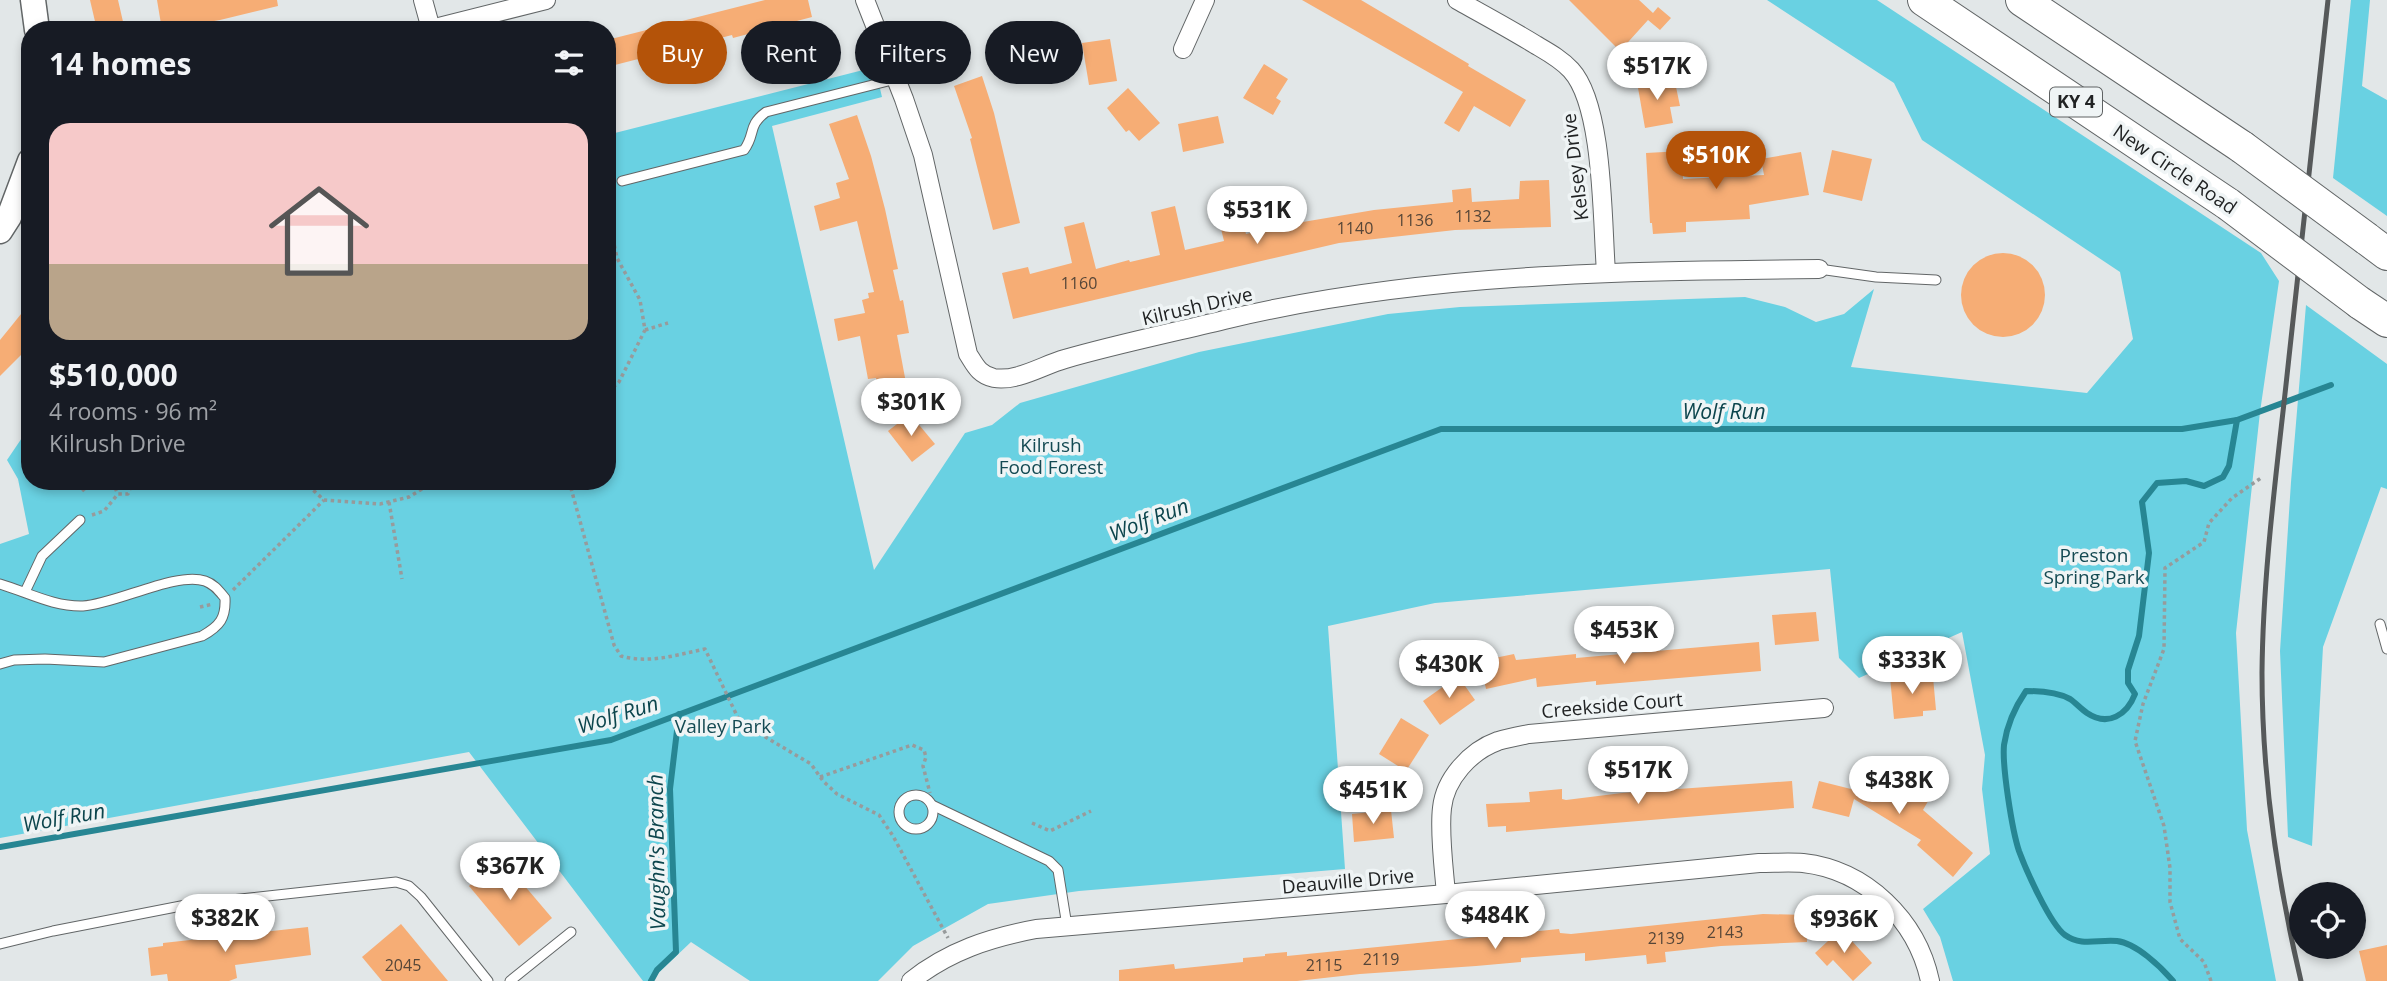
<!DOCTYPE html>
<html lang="en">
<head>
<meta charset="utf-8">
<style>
	body { margin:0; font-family:"Open Sans",sans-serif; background:#242831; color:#f1f3f6; height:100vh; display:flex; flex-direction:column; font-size:26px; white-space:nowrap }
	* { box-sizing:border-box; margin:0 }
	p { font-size:23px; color:#9ea1a6 }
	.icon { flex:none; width:38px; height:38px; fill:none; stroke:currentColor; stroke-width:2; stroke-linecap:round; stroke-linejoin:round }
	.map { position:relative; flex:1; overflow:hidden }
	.sheet { position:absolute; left:21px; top:21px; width:595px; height:469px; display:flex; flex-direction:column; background:#171b24; border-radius:28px; box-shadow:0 4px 10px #0003 }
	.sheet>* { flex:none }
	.top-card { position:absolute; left:637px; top:21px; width:665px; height:63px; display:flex; gap:14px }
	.buttons { position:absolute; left:2289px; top:882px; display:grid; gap:14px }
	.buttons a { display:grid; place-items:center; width:77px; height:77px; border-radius:50%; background:#171b24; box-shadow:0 4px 10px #0003; font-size:35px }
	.price { position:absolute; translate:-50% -60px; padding:0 16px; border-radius:24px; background:#fff; color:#222; font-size:23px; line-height:46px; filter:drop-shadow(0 2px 4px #0008) }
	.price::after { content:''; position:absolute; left:50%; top:42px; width:21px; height:16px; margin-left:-10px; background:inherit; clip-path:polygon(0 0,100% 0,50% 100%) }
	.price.current { background:#b45309; color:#fff }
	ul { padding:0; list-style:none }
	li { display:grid; align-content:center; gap:14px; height:371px; padding:0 28px }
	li+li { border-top:2px solid #363941 }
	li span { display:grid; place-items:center; height:217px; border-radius:21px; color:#555 }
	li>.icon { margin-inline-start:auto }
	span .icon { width:126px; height:126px; fill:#fffc; stroke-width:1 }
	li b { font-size:30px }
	h2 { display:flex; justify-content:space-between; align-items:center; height:84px; padding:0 28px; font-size:30px }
	.chip { padding:0 24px; border-radius:32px; background:#171b24; box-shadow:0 4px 10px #0003; font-size:24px; line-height:63px }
	.chip.current { background:#b45309; color:#fff }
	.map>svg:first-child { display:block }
	.green { fill:#69d1e2 }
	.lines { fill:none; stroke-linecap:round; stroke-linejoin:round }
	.stream { stroke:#278693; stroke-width:6 }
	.building { fill:#f6ad75 }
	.lane-casing { stroke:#626667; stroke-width:11 }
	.street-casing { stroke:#626667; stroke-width:20 }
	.secondary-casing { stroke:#626667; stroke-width:27 }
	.highway-casing { stroke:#626667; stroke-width:34 }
	.path { stroke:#979b9c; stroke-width:3.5; stroke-dasharray:3.5 3.5; stroke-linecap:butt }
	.lane { stroke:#fff; stroke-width:9 }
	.street { stroke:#fff; stroke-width:18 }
	.secondary { stroke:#fff; stroke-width:24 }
	.highway { stroke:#fff; stroke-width:32 }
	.rail { stroke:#56595a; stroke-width:5 }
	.highway-bridge-casing { stroke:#626667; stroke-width:34; stroke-linecap:butt }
	.highway-bridge { stroke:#fff; stroke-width:32 }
	.labels { text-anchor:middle; stroke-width:7; stroke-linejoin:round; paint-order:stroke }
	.number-label { font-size:16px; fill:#564638 }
	.shield { fill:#eff4f5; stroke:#5f6263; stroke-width:2 }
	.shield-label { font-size:18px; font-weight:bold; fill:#212324 }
	.street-label { font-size:19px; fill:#212324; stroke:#eff4f5 }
	.park-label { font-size:19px; fill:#144a53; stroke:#eff4f5 }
	.water-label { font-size:21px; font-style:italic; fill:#0c454d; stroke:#eff4f5 }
</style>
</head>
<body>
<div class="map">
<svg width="2387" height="981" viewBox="0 0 2387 981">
	<rect width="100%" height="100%" fill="#e2e7e8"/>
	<g class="green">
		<polygon points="1767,0 1877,0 2261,253 2279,281 2260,412 2236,633 2247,830 2276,981 1953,981 1940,937 1923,909 1990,854 1982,789 1985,755 1962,632 1859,678 1839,658 1830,569 1435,603 1328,626 1345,869 1079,891 988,904 913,946 878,981 750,981 691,942 650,981 643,981 469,752 0,838 0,544 29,534 18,479 7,460 30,426 30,481 607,481 607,135 875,67 882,97 772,126 874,570 965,433 992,425 1020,403 1199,352 1388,314 1460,307 1745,297 1785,307 1816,322 1844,314 1874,289 1851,367 2087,393 2133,339 2120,272 1922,140 1894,83"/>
		<polygon points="2351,0 2370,0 2362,86 2387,100 2387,216 2333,178"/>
		<polygon points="2306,305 2387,364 2387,489 2381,487 2323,647 2312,846 2288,837 2280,651 2291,482"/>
	</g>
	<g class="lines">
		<g class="stream">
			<polyline points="0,847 611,740 1441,429 2182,429 2237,420 2331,385"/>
			<polyline points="651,981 657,970 676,952 670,789 679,714"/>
			<path d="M2173,981C2161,967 2136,943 2117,941C2098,939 2082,947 2065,935C2050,924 2026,870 2019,851C2012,830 2002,766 2004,745C2007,724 2015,707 2026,691C2041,691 2057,692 2070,699C2076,703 2081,709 2087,713C2108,727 2127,715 2135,694L2128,683V670L2139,636L2149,553L2142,502L2157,483L2186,481L2204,486L2223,477L2229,466L2237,420"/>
		</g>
	</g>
	<g class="building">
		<polygon points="90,0 118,0 124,26 97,30"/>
		<polygon points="157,0 277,0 278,6 220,20 162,30"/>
		<polygon points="765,0 808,0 812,17 733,38 732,35 607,67 607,40"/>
		<polygon points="1302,0 1361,0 1469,64 1468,66 1526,100 1510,127 1474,106 1459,132 1444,123 1463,92"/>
		<polygon points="1569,0 1639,0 1653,13 1658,7 1671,18 1660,30 1648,20 1620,51"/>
		<polygon points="1110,39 1117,81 1089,85 1082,43"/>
		<polygon points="1264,64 1288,79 1276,98 1281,101 1273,115 1243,98"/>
		<polygon points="982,76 994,113 1020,223 993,230 970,139 972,138 954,86"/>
		<polygon points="1666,77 1667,88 1676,87 1680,106 1670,107 1673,123 1645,128 1637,82"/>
		<polygon points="1128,88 1160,123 1139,141 1129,130 1126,132 1107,108"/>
		<polygon points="857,115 871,156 885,209 898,269 893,270 900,301 903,300 909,333 897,335 909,399 881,405 876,378 868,379 860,336 838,341 834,319 865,313 862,300 869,298 868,293 874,292 857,221 820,231 814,206 840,198 836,183 849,179 829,124"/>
		<polygon points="1218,116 1224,143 1183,152 1178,124"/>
		<polygon points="1832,150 1872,159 1862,201 1823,192"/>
		<polygon points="1682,151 1683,179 1764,175 1761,159 1801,152 1809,195 1749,205 1750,219 1686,222 1686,232 1653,234 1652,223 1650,223 1646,153"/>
		<polygon points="1549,180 1551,227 1455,230 1339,243 1013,319 1002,273 1028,267 1030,274 1072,263 1064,227 1084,222 1096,269 1129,260 1130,262 1160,255 1151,212 1175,206 1185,250 1224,241 1219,221 1241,216 1246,234 1291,224 1374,210 1453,202 1452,190 1471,188 1472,202 1519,199 1520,181"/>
		<circle cx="2003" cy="295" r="42"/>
		<polygon points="30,303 30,346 0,376 0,340"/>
		<polygon points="910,414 935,444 912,462 888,431"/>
		<polygon points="1816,612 1819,641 1775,645 1772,615"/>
		<polygon points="1759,642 1761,671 1596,685 1596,681 1537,687 1536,678 1486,689 1480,661 1514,654 1516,660 1576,654 1576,658"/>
		<polygon points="1919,674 1920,679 1933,677 1936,710 1923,711 1923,716 1894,719 1890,677"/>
		<polygon points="1458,676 1475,700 1440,725 1423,701"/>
		<polygon points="1401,718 1429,735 1406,771 1379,754"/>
		<polygon points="1890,771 1931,796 1923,810 1973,853 1953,877 1917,845 1921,840 1854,799 1849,817 1812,808 1819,781 1875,795"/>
		<polygon points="1792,781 1794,808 1506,832 1506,826 1488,827 1486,804 1530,802 1529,792 1562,789 1562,799 1566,800 1622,793"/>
		<polygon points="1391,810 1394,838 1354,842 1352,814"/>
		<polygon points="501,858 552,918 519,946 469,886"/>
		<polygon points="1763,914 1806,915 1807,942 1721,946 1665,952 1666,962 1647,964 1646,955 1585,961 1585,953 1521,958 1521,962 1476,966 1360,974 1297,981 1119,981 1119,970 1174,964 1175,969 1243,962 1243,958 1265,956 1265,954 1287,952 1287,956 1559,929 1560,933 1571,934"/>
		<polygon points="401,924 448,981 382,981 362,957"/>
		<polygon points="308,927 311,955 235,965 237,978 229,981 168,981 167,974 151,976 148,948 163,946 163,943"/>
		<polygon points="1841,929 1872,963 1853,981 1833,960 1827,966 1815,953"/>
		<polygon points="2387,945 2387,981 2366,981 2359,951"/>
	</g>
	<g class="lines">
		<g class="lane-casing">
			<g id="lane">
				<path d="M622,181L744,150C756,134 747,126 766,112L896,79"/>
				<polyline points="1819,269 1876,277 1936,280"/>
				<path d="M0,584C27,592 54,607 83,606C116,604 177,571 205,581C214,584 219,591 225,598C226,618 220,626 202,636L104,662L45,659L14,660L0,664"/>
				<polyline points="25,592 42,556 80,520"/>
				<polyline points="2380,624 2387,649"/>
				<circle cx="916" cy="812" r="17"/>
				<polyline points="932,805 1049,861 1058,870 1067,926"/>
				<polyline points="0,944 53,931 186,905 396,882 409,886 421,897 488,981"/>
				<polyline points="510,981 571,932"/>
			</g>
		</g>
		<g class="street-casing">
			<g id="street">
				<polyline points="423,0 431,29"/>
				<path d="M865,0L904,99L923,155L968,354C975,365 979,375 994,378C1017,382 1043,365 1065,359C1117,344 1171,333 1224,320C1419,273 1620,271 1819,269"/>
				<path d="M1457,0C1484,15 1510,29 1536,45C1548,52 1561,59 1571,70C1604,106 1602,221 1606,272"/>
				<polyline points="427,30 546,0"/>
				<polyline points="1183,49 1205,0"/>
				<path d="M1446,894C1444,869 1439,833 1442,808C1445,779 1470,751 1498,741C1508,738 1519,736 1529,734L1824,708"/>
				<path d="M911,981C949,951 989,938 1036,929L1446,894L1759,863C1774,863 1789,862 1803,863C1866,870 1917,920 1930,981"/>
			</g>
		</g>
		<g class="secondary-casing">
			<g id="secondary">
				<polyline points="33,0 37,30"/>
				<polyline points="0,231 9,217 30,161"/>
			</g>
		</g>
		<g class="highway-casing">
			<g id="highway">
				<polyline points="1924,0 2228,204"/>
				<polyline points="2022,0 2242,147"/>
				<polyline points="2367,239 2387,254"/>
				<polyline points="2360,303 2387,321"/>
			</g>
		</g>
		<g class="path">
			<polyline points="607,211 617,258 640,300 645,330 619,382 607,393"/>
			<polyline points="645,330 668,323"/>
			<polyline points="116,481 115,488 118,494"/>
			<polyline points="303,481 324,500 380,504 409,497 435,481"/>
			<path d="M569,481L614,645L621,656C649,664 676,655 705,649L740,722L811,764L823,781L837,794L879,815L893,836L948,938"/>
			<polyline points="82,491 90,484 102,481"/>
			<polyline points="389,502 402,579"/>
			<polyline points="92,515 104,511 118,494 128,494 131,486 126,481"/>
			<polyline points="233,590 324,500"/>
			<polyline points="200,607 213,604"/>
			<polyline points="820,777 912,745 924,750 926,757 923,766 930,793"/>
			<polyline points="1032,823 1050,831 1091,811"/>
			<polyline points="2211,981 2204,962 2180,939 2170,902 2170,868 2164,826 2135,741 2143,704 2164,649 2165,568 2204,542 2209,523 2232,498 2261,478"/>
		</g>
		<use href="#lane" class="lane"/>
		<use href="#street" class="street"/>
		<use href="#secondary" class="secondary"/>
		<use href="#highway" class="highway"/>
		<path class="rail" d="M2301,981C2277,880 2262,777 2262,673C2263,567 2278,462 2289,357C2302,238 2315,119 2328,0"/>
		<g class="highway-bridge-casing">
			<g id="highway-bridge">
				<polyline points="2242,147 2367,239"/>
				<polyline points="2228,204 2360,303"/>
			</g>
		</g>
		<use href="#highway-bridge" class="highway-bridge"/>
	</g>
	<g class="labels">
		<g class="number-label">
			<text x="1473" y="222">1132</text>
			<text x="1415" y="226">1136</text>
			<text x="1355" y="234">1140</text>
			<text x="1079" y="289">1160</text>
			<text x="1725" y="938">2143</text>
			<text x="1666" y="944">2139</text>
			<text x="1381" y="965">2119</text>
			<text x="403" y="971">2045</text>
			<text x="1324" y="971">2115</text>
		</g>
		<rect class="shield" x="2050" y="87.5" width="52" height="29" rx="5"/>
		<g class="shield-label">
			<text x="2076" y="108">KY 4</text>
		</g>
		<g class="street-label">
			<text transform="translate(1575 167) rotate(-97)" y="7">Kelsey Drive</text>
			<text transform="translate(2175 169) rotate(34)" y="7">New Circle Road</text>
			<text transform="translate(1197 306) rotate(-13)" y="7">Kilrush Drive</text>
			<text transform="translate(1612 705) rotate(-5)" y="7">Creekside Court</text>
			<text transform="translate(1348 881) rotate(-5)" y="7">Deauville Drive</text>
		</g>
		<g class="park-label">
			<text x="1051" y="452">Kilrush<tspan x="1051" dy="22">Food Forest</tspan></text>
			<text x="2094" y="562">Preston<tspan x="2094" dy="22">Spring Park</tspan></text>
			<text x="723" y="733">Valley Park</text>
		</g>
		<g class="water-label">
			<text x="1724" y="419">Wolf Run</text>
			<text transform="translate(1149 520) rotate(-21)" y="7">Wolf Run</text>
			<text transform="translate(618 715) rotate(-17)" y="7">Wolf Run</text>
			<text transform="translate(64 818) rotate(-10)" y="7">Wolf Run</text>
			<text transform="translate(657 852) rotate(-91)" y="7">Vaughn's Branch</text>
		</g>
	</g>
</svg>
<div class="buttons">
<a><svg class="icon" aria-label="locate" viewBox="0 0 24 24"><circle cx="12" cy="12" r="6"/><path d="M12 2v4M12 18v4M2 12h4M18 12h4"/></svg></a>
</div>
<b class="price" style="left:1657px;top:102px">$517K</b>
<b class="price current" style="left:1716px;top:191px">$510K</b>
<b class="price" style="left:1257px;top:246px">$531K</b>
<b class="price" style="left:911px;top:438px">$301K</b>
<b class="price" style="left:1624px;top:666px">$453K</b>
<b class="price" style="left:1912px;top:696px">$333K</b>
<b class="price" style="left:1449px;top:700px">$430K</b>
<b class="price" style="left:1638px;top:806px">$517K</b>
<b class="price" style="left:1899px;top:816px">$438K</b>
<b class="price" style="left:1373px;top:826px">$451K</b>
<b class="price" style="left:510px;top:902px">$367K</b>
<b class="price" style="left:1495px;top:951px">$484K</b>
<b class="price" style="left:225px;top:954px">$382K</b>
<b class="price" style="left:1844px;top:955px">$936K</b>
<div class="top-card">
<a class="chip current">Buy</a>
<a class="chip">Rent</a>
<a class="chip">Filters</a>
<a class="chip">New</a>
</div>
<section class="sheet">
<h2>14 homes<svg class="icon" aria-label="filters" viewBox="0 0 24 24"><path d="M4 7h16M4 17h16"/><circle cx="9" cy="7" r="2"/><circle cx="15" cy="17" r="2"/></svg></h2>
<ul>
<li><span style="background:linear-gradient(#f6c9c9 65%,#b9a48a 0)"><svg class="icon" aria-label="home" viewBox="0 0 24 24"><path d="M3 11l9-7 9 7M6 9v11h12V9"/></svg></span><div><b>$510,000</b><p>4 rooms · 96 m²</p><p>Kilrush Drive</p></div></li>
</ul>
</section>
</div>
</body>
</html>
